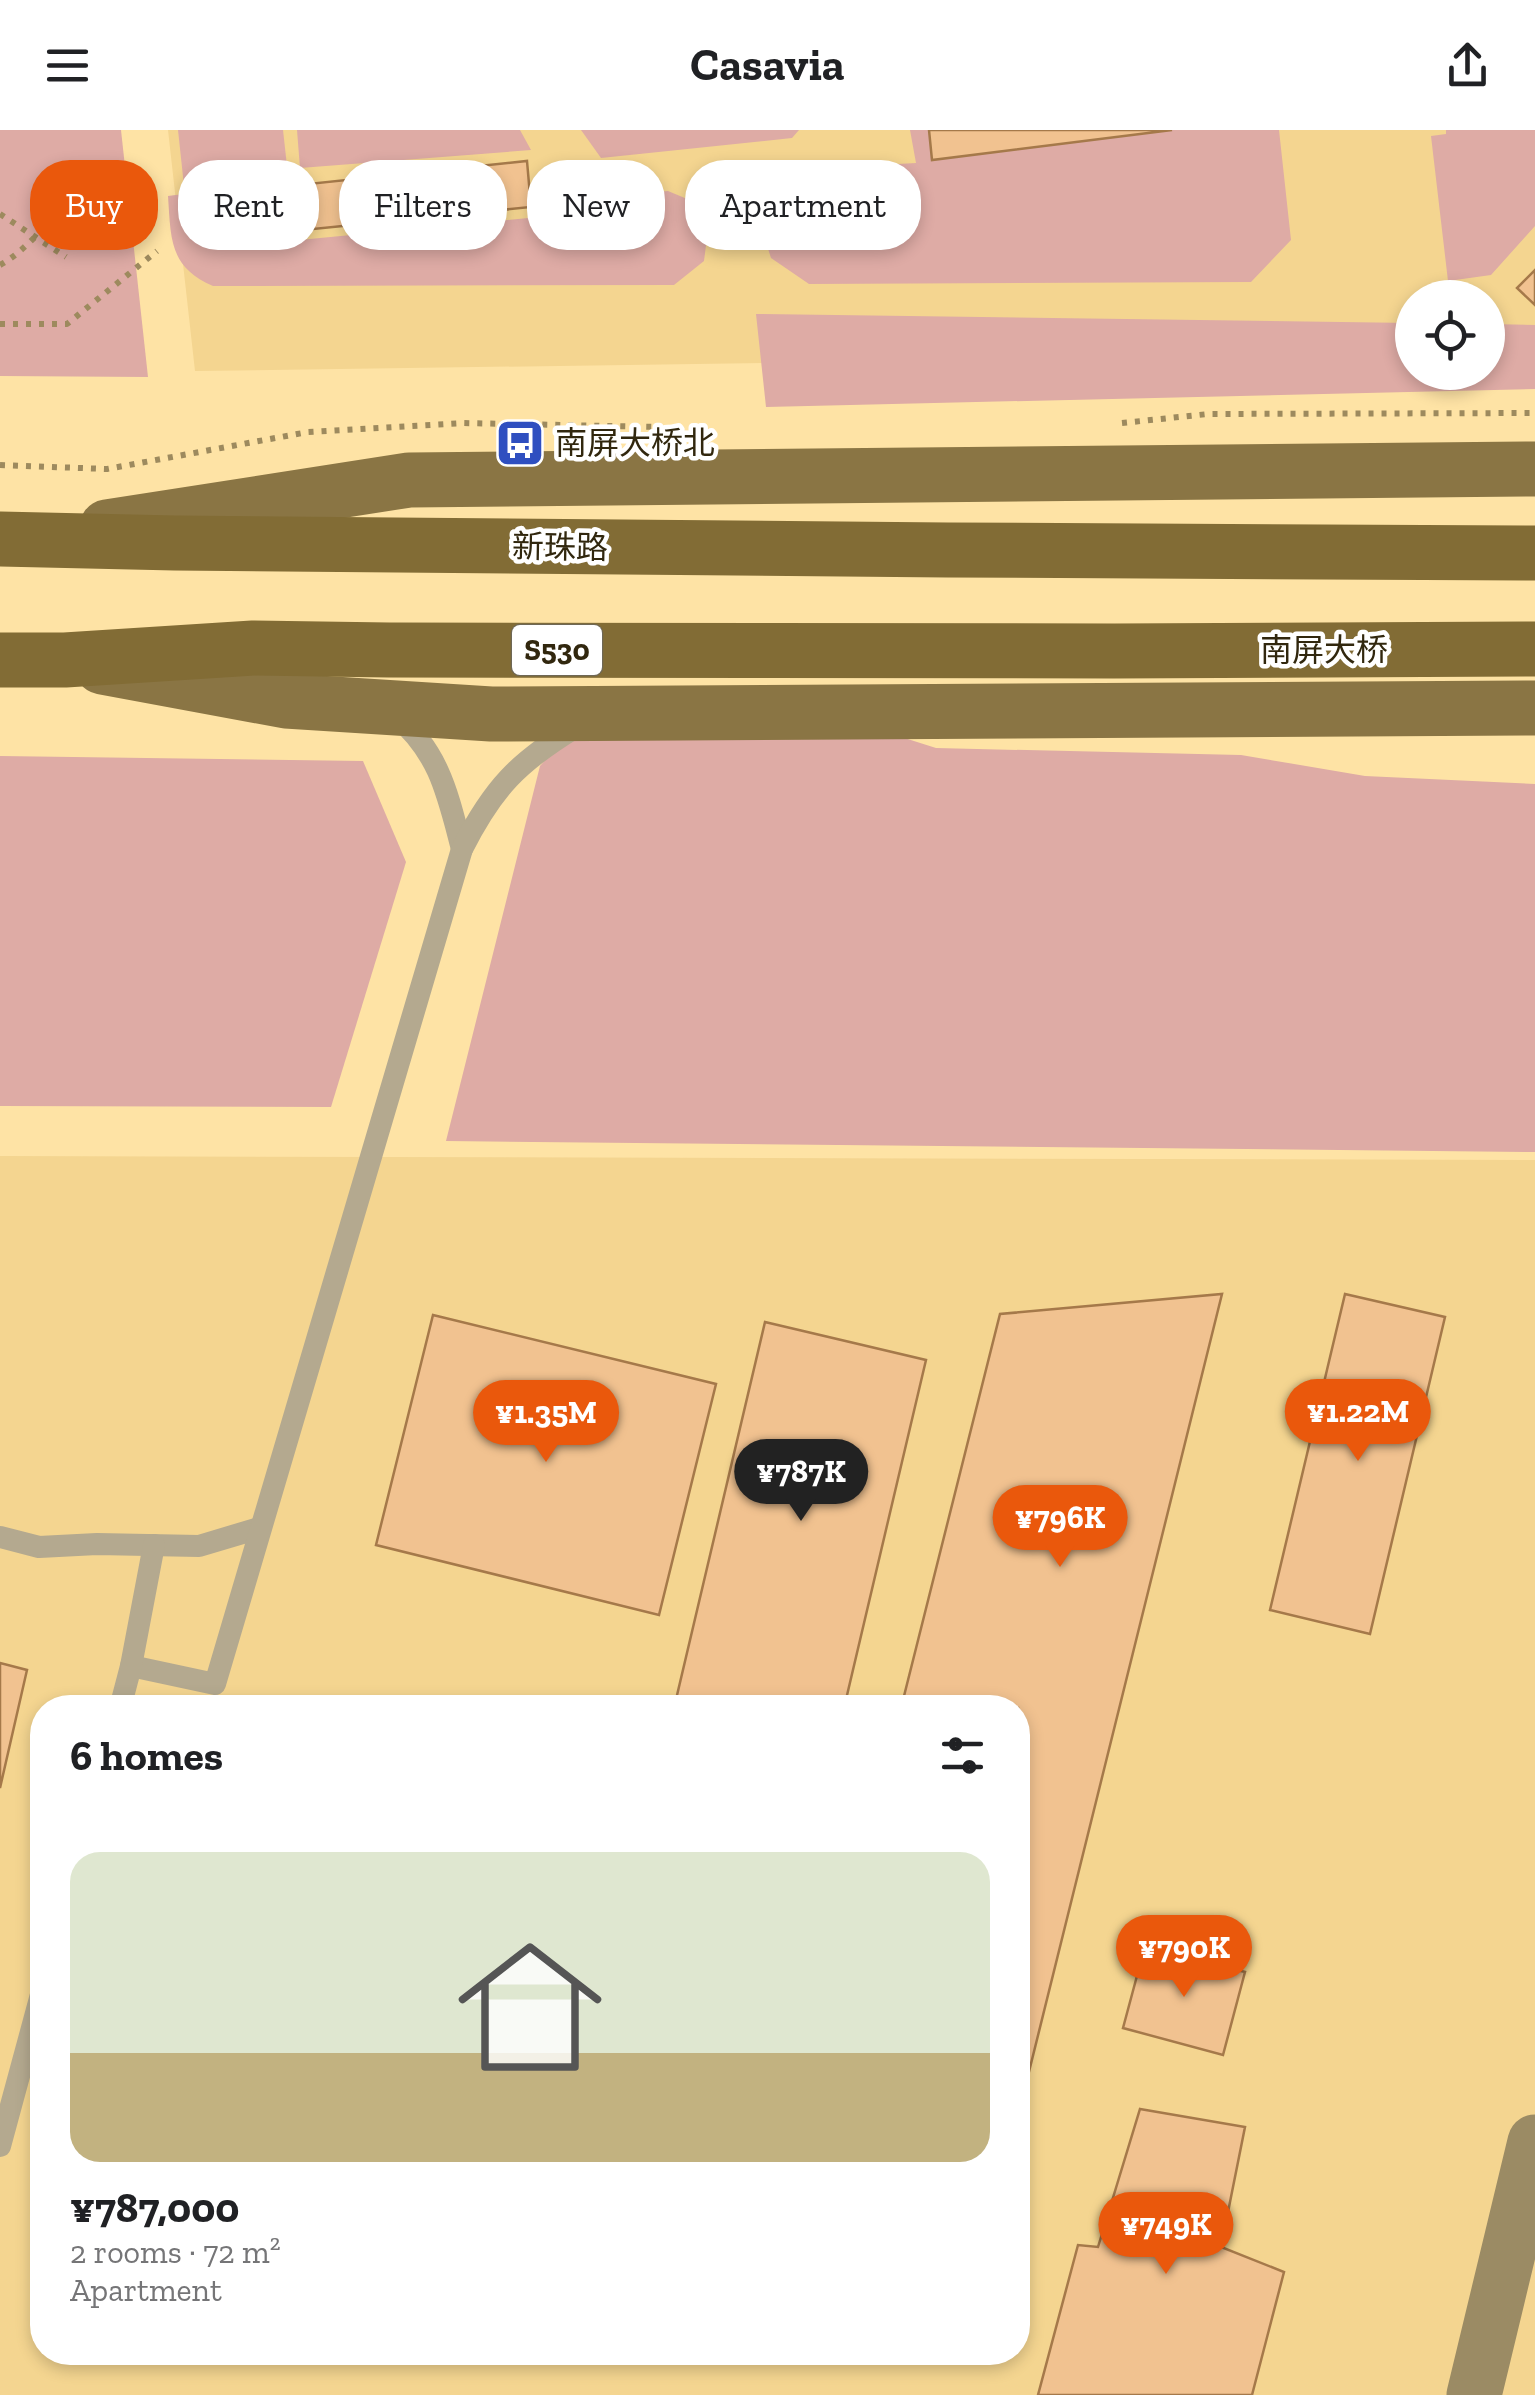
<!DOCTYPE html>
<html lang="en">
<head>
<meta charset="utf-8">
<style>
	body { margin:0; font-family:"Zilla Slab","Noto Sans SC",serif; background:#f6f6f6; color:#202124; height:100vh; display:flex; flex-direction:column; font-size:38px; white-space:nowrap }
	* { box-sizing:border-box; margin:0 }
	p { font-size:32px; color:#757577 }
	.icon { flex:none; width:55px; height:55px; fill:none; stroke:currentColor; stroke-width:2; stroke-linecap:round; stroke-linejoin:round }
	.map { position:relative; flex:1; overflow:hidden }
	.details { position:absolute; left:30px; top:1565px; width:1000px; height:670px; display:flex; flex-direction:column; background:#fff; border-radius:40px; box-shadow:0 5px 15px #0003 }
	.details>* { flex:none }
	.top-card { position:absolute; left:30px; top:30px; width:1000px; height:90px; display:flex; gap:20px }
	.controls { position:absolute; left:1395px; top:150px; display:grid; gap:20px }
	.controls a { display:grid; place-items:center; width:110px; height:110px; border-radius:50%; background:#fff; box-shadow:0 5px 15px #0003; font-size:50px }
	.price { position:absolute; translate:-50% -85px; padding:0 22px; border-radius:35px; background:#ea580c; color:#fff; font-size:32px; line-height:65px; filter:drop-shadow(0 2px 5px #0008) }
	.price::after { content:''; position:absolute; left:50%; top:60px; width:30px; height:22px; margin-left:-15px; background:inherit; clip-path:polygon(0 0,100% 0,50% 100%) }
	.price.on { background:#222; color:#fff }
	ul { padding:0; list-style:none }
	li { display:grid; align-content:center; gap:20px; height:530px; padding:0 40px }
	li+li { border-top:2px solid #e0e0e0 }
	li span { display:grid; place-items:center; height:310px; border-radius:30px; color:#555 }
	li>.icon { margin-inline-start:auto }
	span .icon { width:180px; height:180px; fill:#fffc; stroke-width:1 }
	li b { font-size:42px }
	h2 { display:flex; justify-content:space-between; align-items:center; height:120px; padding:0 40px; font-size:42px }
	.tag { padding:0 35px; border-radius:40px; background:#fff; box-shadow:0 5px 15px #0003; font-size:35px; line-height:90px }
	.tag.on { background:#ea580c; color:#fff }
	header { display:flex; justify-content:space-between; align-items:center; height:130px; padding:0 40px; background:#fff; font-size:45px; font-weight:800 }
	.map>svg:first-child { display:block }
	.built { fill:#f4d590; fill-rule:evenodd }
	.green { fill:#deaba5 }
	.building { fill:#f1c290; stroke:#a5794a; stroke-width:2.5 }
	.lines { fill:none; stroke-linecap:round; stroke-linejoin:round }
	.path { stroke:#9d8a5e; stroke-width:6; stroke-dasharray:5 8; stroke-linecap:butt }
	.service { stroke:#b4a98f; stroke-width:22 }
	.secondary { stroke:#9b8b64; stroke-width:55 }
	.primary { stroke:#8a7544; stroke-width:55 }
	.trunk { stroke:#826c35; stroke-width:55 }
	.labels { text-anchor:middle; stroke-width:9; stroke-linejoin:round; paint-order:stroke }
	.shield { fill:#fff; stroke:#6f6856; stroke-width:2.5 }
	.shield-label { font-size:30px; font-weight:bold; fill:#31270e }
	.poi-label { font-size:32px; fill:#31270e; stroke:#fff; text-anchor:start }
	.street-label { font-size:32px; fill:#31270e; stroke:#fff }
</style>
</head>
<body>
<header><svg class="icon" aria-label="menu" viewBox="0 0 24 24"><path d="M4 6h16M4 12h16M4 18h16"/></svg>Casavia<svg class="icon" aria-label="share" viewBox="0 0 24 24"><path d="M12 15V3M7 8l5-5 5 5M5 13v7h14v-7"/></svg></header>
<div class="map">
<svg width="1535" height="2265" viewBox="0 0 1535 2265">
	<rect width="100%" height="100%" fill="#fee3a5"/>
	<g class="built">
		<polygon points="168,0 1535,0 1535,222 1488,223 1488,168 1412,168 1412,224 195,241"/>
		<path d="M0,1026L1535,1030V2265H0ZM42,1578H1018V2222H42Z"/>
	</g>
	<g class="green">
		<polygon points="0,0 121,0 148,247 0,246"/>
		<polygon points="178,0 283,0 288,45 184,56"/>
		<polygon points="297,0 520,0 531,20 300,38"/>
		<polygon points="581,0 799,0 792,8 601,28"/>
		<polygon points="910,0 1279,0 1291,110 1251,152 809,154 771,128 761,97 762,72 776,54 806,39 916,33"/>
		<polygon points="1446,0 1535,0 1535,96 1491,145 1448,151 1431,6 1446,4"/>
		<path d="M259,54L268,113L538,87L549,74L668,61L692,71L709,92L704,131L674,155L213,156C169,137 171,109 168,66Z"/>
		<polygon points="756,184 1412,193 1412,242 1488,242 1488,194 1535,195 1535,259 766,277"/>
		<polygon points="584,586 835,586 936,618 1241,625 1365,646 1535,654 1535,1022 446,1011 540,636"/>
		<polygon points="0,626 363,631 406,732 331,977 0,976"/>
	</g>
	<g class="building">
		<polygon points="929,0 1172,0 932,30"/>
		<polygon points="527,31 531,77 274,103 270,58"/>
		<polygon points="1535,140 1535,175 1517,158"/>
		<polygon points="1222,1164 1018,1986 1018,1578 901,1578 1000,1184"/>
		<polygon points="1345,1164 1445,1187 1370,1504 1270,1480"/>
		<polygon points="433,1185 716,1254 659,1485 376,1415"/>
		<polygon points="765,1192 926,1230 844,1578 674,1578"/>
		<polygon points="0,1533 27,1540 0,1658"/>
		<polygon points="1145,1816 1245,1842 1223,1925 1123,1898"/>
		<polygon points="1140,1979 1245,1997 1221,2117 1284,2142 1252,2265 1038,2265 1078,2115 1098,2117"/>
	</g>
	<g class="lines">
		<g class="path">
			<polyline points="0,84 66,127"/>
			<path d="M0,135C24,122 39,100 60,85C86,66 118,61 149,59"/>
			<polyline points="0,194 67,194 157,121"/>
			<polyline points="1122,293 1208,284 1535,283"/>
			<polyline points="0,335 107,339 308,302 463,293 660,297"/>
		</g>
		<g class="service">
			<path d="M396,586C440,623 448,666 462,719"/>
			<polyline points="0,1407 39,1417 97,1414 199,1416 259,1398"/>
			<path d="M131,1536L215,1554L462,719C493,658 518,632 576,597"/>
			<polyline points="120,1578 131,1536 154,1415"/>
			<polyline points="0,2016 42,1861"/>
		</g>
		<polyline class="secondary" points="1474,2265 1535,2012"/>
		<g class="primary">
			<polyline points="107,397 409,350 1535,339"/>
			<polyline points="102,537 286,571 491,584 1535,578"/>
		</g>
		<g class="trunk">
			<polyline points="0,409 175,413 948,420 1535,423"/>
			<polyline points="0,530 65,530 253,518 389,520 1114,521 1535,519"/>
		</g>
	</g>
	<defs>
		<g id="bus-square" transform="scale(2.5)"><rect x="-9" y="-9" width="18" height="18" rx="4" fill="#2f4fc0" stroke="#fff"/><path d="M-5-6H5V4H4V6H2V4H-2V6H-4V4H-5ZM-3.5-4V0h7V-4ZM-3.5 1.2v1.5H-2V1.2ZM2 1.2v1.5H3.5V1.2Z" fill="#fff"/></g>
	</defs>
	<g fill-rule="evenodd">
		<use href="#bus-square" x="520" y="313"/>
	</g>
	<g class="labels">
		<rect class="shield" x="512" y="495" width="90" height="50" rx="8"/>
		<g class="shield-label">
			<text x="557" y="530">S530</text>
		</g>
		<g class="poi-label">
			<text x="555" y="324">南屏大桥北</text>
		</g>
		<g class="street-label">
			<text transform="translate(560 417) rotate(1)" y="11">新珠路</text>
			<text x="1324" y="531">南屏大桥</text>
		</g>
	</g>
</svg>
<div class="controls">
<a><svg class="icon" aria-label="locate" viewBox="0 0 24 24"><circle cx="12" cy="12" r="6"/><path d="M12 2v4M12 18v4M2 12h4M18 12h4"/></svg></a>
</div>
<b class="price" style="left:1358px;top:1334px">¥1.22M</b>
<b class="price" style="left:546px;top:1335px">¥1.35M</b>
<b class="price on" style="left:801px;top:1394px">¥787K</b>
<b class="price" style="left:1060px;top:1440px">¥796K</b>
<b class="price" style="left:1184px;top:1870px">¥790K</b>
<b class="price" style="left:1166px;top:2147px">¥749K</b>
<div class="top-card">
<a class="tag on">Buy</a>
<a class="tag">Rent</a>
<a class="tag">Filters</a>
<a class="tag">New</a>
<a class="tag">Apartment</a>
</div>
<section class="details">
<h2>6 homes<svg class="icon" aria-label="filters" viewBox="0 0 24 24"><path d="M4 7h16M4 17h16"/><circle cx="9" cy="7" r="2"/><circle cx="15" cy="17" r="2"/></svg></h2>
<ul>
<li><span style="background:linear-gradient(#dfe7d0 65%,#c2b280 0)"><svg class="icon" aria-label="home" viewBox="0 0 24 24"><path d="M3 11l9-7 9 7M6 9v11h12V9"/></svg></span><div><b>¥787,000</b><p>2 rooms · 72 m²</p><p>Apartment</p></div></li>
</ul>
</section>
</div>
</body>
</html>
